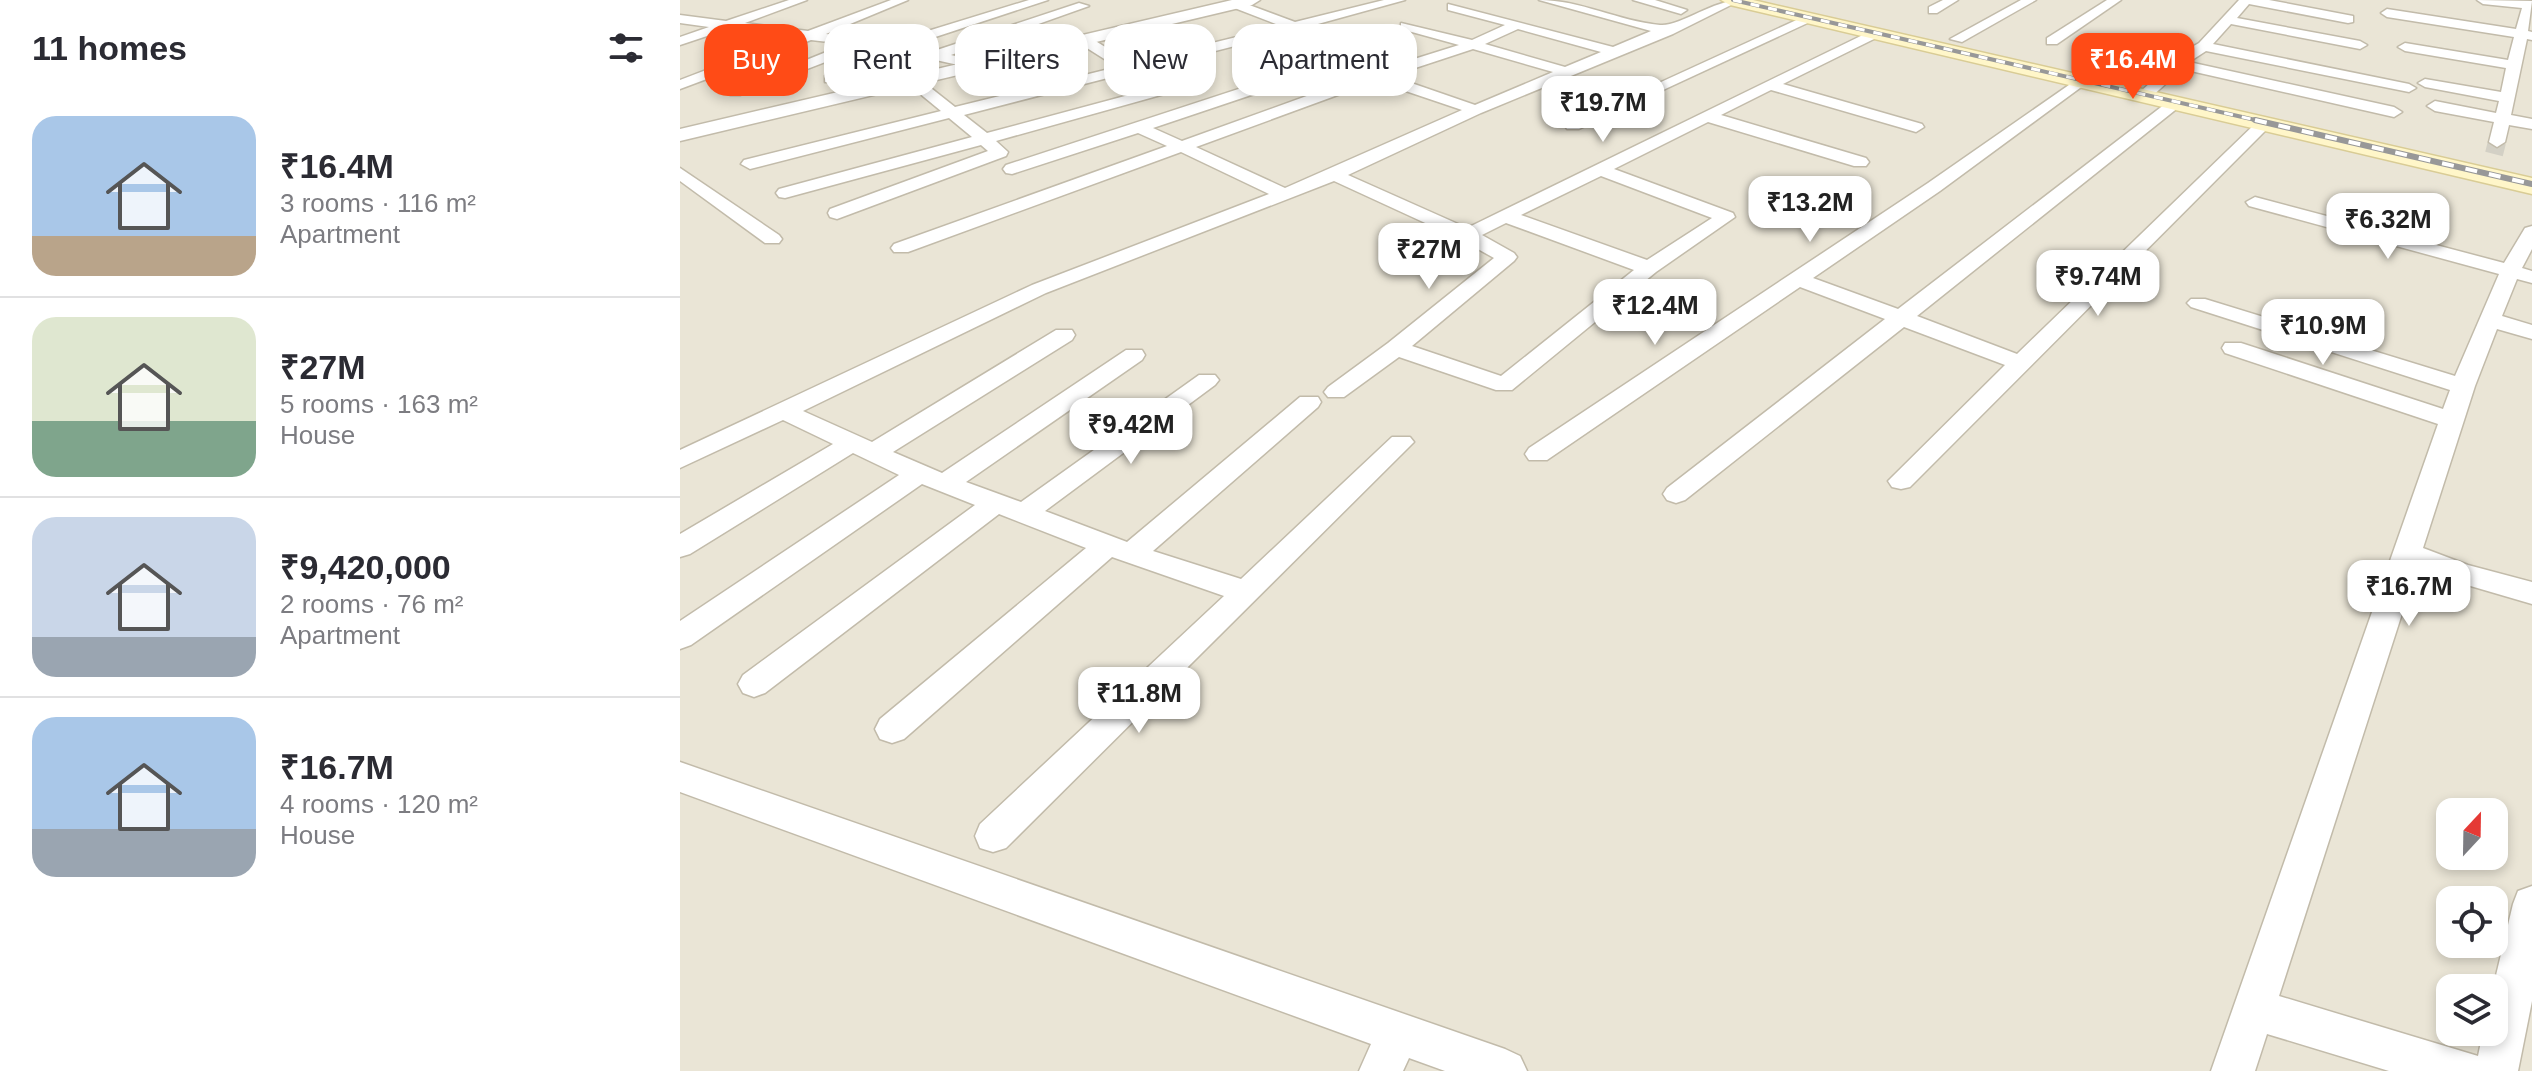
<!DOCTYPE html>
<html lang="en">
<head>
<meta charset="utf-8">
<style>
	body { margin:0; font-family:Helvetica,sans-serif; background:#f2f2f3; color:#2b2b33; height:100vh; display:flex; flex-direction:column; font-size:30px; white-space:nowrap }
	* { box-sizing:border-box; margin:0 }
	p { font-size:26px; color:#7c7c81 }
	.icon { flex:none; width:44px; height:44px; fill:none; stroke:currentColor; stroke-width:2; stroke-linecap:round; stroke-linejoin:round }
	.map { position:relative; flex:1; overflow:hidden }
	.drawer { display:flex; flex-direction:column; background:#fff; width:680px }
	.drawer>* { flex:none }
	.banner { position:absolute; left:24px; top:24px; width:760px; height:72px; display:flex; gap:16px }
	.needle { width:52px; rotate:22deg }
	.controls { position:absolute; left:1756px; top:798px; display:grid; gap:16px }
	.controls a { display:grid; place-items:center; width:72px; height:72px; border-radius:16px; background:#fff; box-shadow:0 4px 12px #0003; font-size:40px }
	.price { position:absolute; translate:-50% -68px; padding:0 18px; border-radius:16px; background:#fff; color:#222; font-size:26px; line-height:52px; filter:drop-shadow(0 2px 4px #0008) }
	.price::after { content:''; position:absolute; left:50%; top:48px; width:24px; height:18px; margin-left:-12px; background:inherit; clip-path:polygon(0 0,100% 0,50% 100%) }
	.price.on { background:#ff4b16; color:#fff }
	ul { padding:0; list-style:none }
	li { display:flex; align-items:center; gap:24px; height:200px; padding:0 32px }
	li+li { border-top:2px solid #e1e1e2 }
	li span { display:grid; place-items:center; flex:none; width:224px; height:160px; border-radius:24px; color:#555 }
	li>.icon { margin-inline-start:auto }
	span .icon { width:96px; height:96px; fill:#fffc; stroke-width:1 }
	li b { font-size:34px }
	h2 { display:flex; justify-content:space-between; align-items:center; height:96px; padding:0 32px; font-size:34px }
	.tag { padding:0 28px; border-radius:24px; background:#fff; box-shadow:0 4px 12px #0003; font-size:28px; line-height:72px }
	.tag.on { background:#ff4b16; color:#fff }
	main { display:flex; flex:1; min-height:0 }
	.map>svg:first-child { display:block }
	.residential { fill:#eae5d6; fill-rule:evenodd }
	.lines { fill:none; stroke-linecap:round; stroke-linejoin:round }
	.minor-tunnel { stroke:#d3d0c5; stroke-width:18; stroke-dasharray:18 9; stroke-linecap:butt }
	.minor-casing { stroke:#c2bbaa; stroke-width:3 }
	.tertiary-casing { stroke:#c2bbaa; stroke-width:3 }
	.secondary-casing { stroke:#d9cc95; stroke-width:3 }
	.minor { fill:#fff; fill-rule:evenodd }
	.tertiary { fill:#fff; fill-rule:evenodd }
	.secondary { fill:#fff6c9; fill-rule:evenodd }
	.rail-far1-casing { stroke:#989898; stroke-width:4 }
	.rail-casing { stroke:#989898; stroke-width:6 }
	.rail-far1 { stroke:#fff; stroke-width:3; stroke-dasharray:9; stroke-linecap:butt }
	.rail { stroke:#fff; stroke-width:4; stroke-dasharray:12; stroke-linecap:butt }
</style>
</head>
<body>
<main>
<section class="drawer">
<h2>11 homes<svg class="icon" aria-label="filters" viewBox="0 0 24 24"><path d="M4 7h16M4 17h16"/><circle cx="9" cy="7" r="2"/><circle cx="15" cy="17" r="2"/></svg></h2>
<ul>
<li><span style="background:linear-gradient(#a9c7e8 75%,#b9a48a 0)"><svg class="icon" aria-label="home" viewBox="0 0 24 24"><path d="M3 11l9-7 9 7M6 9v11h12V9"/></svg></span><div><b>₹16.4M</b><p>3 rooms · 116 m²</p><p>Apartment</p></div></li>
<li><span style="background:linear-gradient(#dfe7d0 65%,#7fa58c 0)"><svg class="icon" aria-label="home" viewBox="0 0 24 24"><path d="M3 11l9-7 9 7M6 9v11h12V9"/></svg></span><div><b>₹27M</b><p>5 rooms · 163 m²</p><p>House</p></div></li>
<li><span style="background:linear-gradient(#c9d6e8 75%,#9aa5b1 0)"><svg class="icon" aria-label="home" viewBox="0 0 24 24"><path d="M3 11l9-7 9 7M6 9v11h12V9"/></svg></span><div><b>₹9,420,000</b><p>2 rooms · 76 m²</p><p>Apartment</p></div></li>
<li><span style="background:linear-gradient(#a9c7e8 70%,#9aa5b1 0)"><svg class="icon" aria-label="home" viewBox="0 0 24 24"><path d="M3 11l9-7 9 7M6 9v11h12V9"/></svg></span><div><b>₹16.7M</b><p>4 rooms · 120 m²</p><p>House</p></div></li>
</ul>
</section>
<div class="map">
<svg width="1852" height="1071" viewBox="0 0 1852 1071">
	<rect width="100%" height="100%" fill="#f5f3e9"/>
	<path class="residential" d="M0,0H1852V1071H0ZM1770,812H1814V856H1770ZM1770,900H1814V944H1770ZM1770,988H1814V1032H1770Z"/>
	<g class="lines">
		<polyline class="minor-tunnel" points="1814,154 1817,142"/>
		<g class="minor-casing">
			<g id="minor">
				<polygon points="109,0 127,0 65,23 128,31 211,0 228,0 146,34 212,42 349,0 368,0 228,46 254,51 399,3 409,6 271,55 301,62 301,68 296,69 229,54 155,82 145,82 145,76 213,50 184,47 60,95 50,95 47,92 166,44 131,40 0,89 0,80 112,37 48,29 0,45 0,37 29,27 0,23 0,15 46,21"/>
				<path d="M556,0L615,22L704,0H725L627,27L654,37V43H644L613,31L461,70L488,87V93L316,141L328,152L326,156L157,219L150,217L148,213L150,209L308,151L301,145L105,198L99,197L96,193L99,189L292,137L269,118L70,169L61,164L64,160L261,111L227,83V77H237L275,107L437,67L399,43V37H409L451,63L601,26L552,7V1ZM447,73L471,89L307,133L284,115Z"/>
				<path d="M859,0C901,0 938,21 980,25C999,27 1033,0 1061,0L993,34L801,113L668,175L787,228L1191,31L1196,32V38L1103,84L1242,124L1244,127L1236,132L1091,90L1041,115L1186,158L1189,162L1186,166H1174L1028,122L934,169L1053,213L1055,217L976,272L832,390H816L719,357L664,397H648L644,392L648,387L708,343L814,258L780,239L654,181L366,293L123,411L192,442L376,330H392L395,335L392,340L213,452L262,473L446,350H462L465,355L462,360L286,482L341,502L519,375H535L539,380L535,385L365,511L447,542L620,397H638L641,402L638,407L473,551L561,579L712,437H730L734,442L326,848L313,852L300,848L295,836L300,824L544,596L432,557L224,739L212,743L200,739L195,729L200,719L406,548L319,514L85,693L74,697L63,693L58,684L63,675L295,505L242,484L11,645L0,649V621L219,475L173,453L10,554L0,557V534L153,444L103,420L0,468V450L352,285L589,194L501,152L228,252H214L211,248L214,244L487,146L458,133L332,174L326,173L323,169L326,165L650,59H660L696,71L779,45L721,29V23L792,40L825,25L768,10V4L933,47L971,31ZM838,29L921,52L885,67L805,44ZM793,49L873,72L795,105L711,76ZM655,67L682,76L502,141L473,128ZM696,81L782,110L605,188L516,147ZM921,176L1032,218L967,260L841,215ZM826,223L954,270L821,376L732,346L834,261L837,257L834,253L802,235Z"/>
				<polygon points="953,0 975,0 1007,10 1001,14"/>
				<polygon points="1263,0 1278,0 1257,13 1249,13 1249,7"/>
				<polygon points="1341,0 1356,0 1282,42 1270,39"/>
				<polygon points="1427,0 1441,0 1377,44 1367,44 1367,38"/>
				<polygon points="1559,0 1589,0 1673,16 1673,22 1668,23 1569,4 1557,18 1680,41 1687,45 1680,49 1551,24 1533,44 1729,84 1736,88 1729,92 1526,51 1509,62 1714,107 1722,112 1714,117 1502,69 1469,99 1459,99 1459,93 1505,51 1519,43"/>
				<polygon points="1797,0 1852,1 1848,31 1852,32 1852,40 1847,39 1831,115 1852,119 1852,129 1829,125 1825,142 1817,147 1809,142 1814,122 1755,111 1747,106 1755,101 1816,113 1819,101 1745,87 1738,83 1745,79 1821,92 1826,68 1725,51 1718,47 1725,43 1828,60 1834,37 1707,17 1701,13 1707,9 1836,29 1842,8 1803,4"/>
				<polygon points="1123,17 1134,20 899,129 887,129 885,126"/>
				<polygon points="1399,78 1406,82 1404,85 1260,191 1133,278 1218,309 1489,101 1499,101 1499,107 1237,316 1337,354 1578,121 1584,119 1592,124 1230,487 1221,489 1212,487 1208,481 1325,365 1224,327 1005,500 996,503 987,500 983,494 987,488 1205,319 1120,287 867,460 849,460 845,454 849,448 1248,183"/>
				<polygon points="0,168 99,235 102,239 99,243 85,243 0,181"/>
				<polygon points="1575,197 1824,263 1845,228 1852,226 1852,249 1842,268 1852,271 1852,283 1837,279 1822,316 1852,325 1852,339 1817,329 1795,386 1743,548 1788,565 1852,582 1852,604 1770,580 1737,567 1599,996 1798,1056 1803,1032 1814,1032 1813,988 1833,904 1838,891 1852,886 1852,1001 1838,1071 1709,1071 1587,1034 1575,1071 1531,1071 1758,424 1545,353 1542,348 1545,343 1561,343 1763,409 1770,390 1511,307 1507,303 1511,299 1525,299 1775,376 1819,274 1569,206 1566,202"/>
				<polygon points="0,762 825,1049 840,1056 847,1071 765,1071 729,1058 723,1071 679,1071 691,1044 0,792"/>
			</g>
		</g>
		<g class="tertiary-casing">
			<polygon id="tertiary" points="552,0 580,0 572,5 0,141 0,129"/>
		</g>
		<g class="secondary-casing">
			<polygon id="secondary" points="1041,0 1073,0 1852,178 1852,194 1050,5"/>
		</g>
		<use href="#minor" class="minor"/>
		<use href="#tertiary" class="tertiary"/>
		<use href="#secondary" class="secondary"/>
		<g class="rail-far1-casing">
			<polyline id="rail-far1" points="1053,0 1584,122"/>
		</g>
		<g class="rail-casing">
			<polyline id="rail" points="1575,120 1852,184"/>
		</g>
		<use href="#rail-far1" class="rail-far1"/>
		<use href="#rail" class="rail"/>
	</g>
</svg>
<div class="controls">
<a><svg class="needle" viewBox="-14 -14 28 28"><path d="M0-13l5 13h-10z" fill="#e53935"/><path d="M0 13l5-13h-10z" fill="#7c7c81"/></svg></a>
<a><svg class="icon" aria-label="locate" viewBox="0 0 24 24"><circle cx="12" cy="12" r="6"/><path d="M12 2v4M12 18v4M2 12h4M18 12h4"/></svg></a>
<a><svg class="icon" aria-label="layers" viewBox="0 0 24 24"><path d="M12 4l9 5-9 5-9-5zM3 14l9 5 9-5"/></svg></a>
</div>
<b class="price on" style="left:1453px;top:101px">₹16.4M</b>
<b class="price" style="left:923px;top:144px">₹19.7M</b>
<b class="price" style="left:1130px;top:244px">₹13.2M</b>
<b class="price" style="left:1708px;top:261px">₹6.32M</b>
<b class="price" style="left:749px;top:291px">₹27M</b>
<b class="price" style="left:1418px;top:318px">₹9.74M</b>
<b class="price" style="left:975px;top:347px">₹12.4M</b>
<b class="price" style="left:1643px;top:367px">₹10.9M</b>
<b class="price" style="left:451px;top:466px">₹9.42M</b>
<b class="price" style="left:1729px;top:628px">₹16.7M</b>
<b class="price" style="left:459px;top:735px">₹11.8M</b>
<div class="banner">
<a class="tag on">Buy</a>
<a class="tag">Rent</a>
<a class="tag">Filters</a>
<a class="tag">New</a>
<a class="tag">Apartment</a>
</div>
</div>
</main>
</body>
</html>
